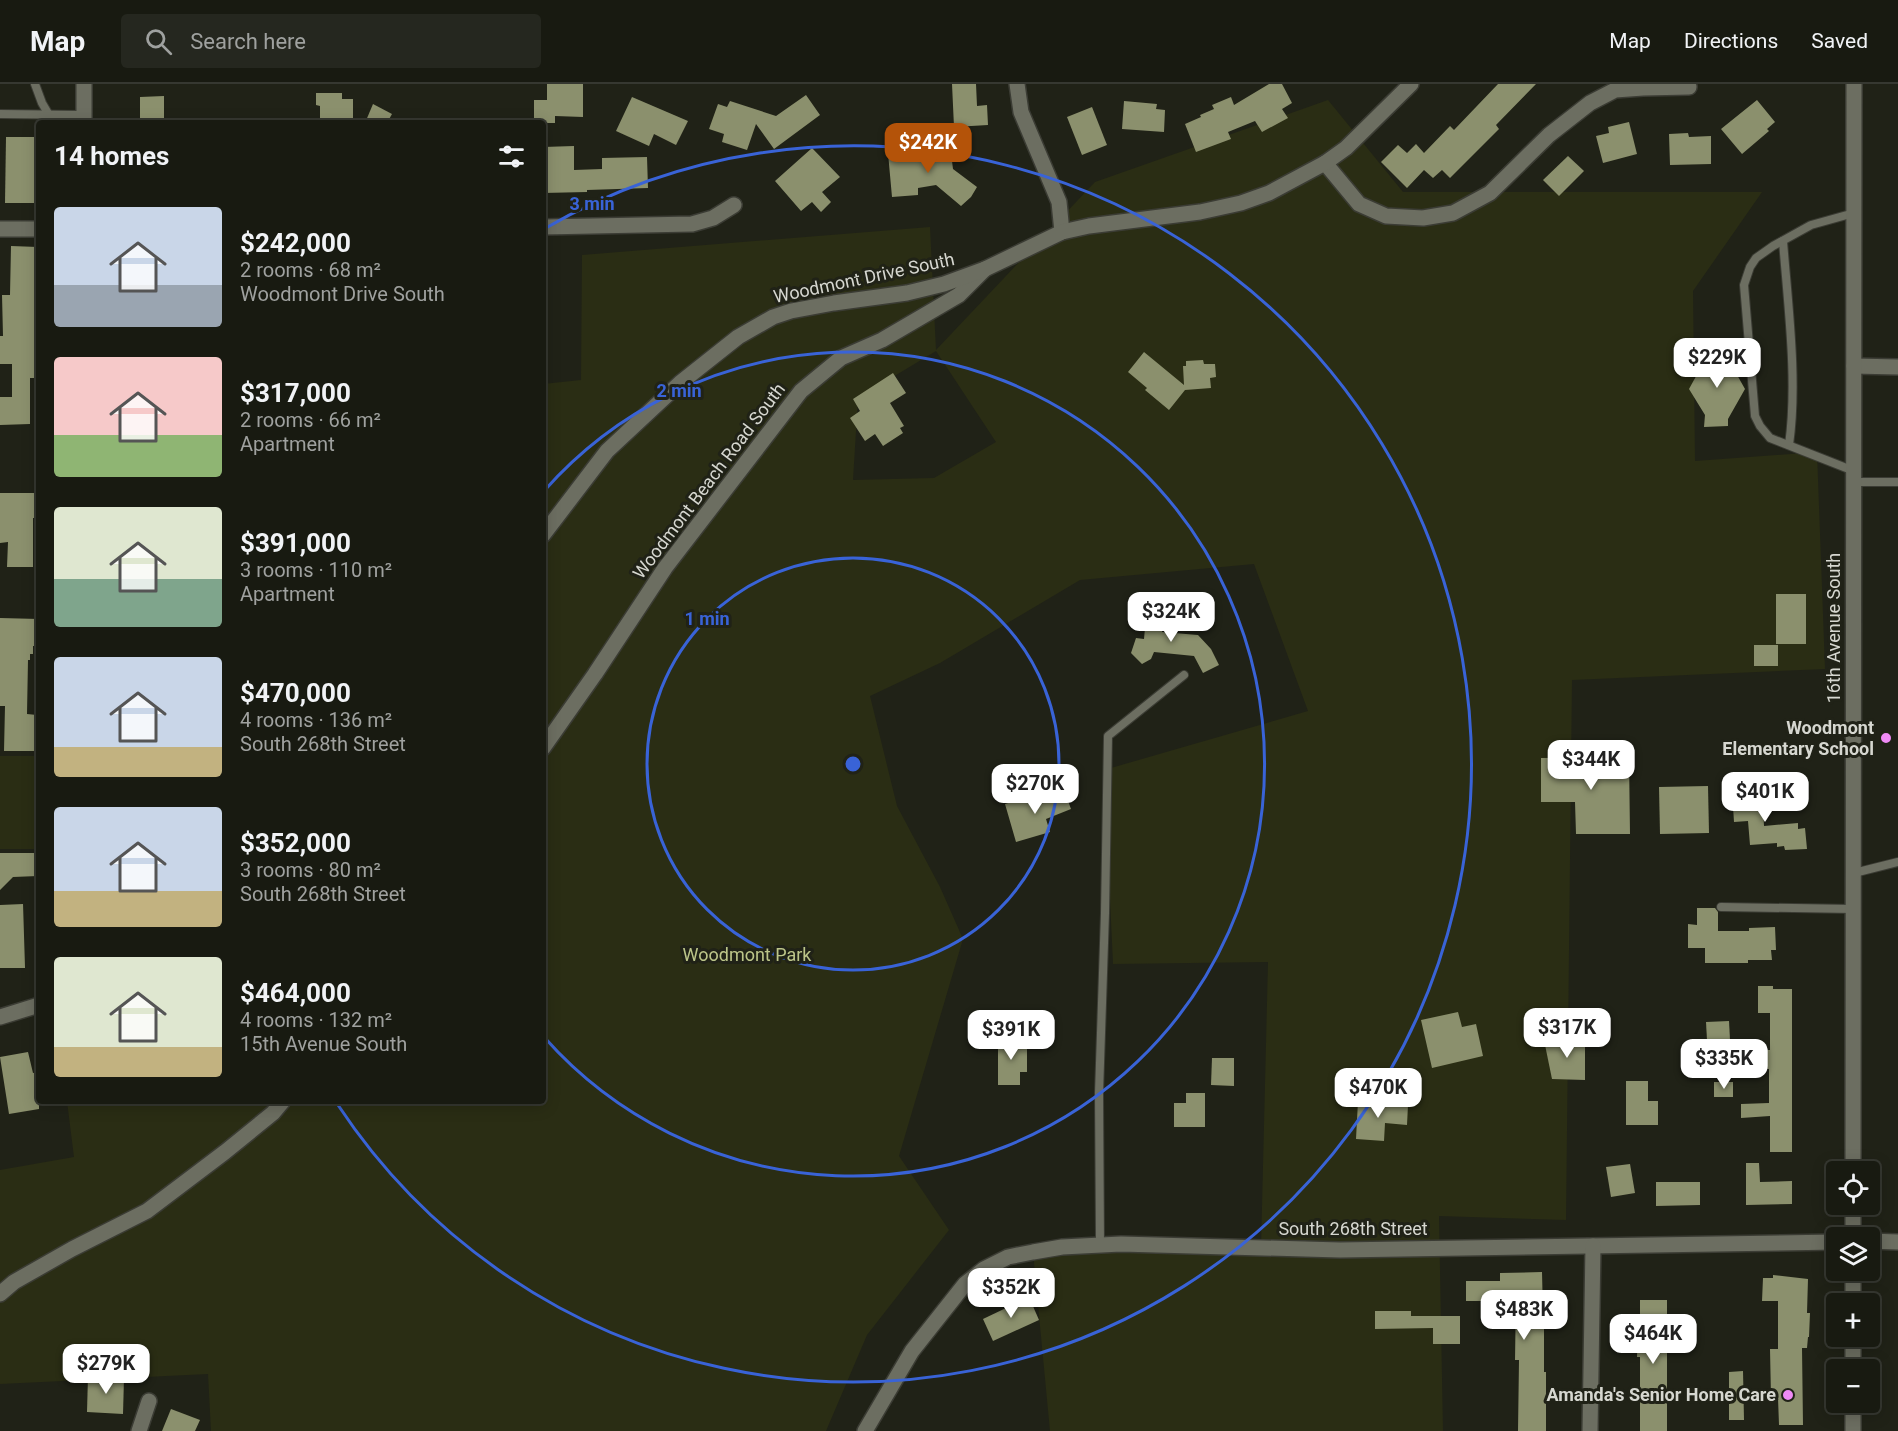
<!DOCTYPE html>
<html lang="en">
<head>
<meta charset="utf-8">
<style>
	body { margin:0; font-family:Roboto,sans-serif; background:#25271f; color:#f1f3f6; height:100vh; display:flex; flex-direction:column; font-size:22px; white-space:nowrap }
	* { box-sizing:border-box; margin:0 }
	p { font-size:20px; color:#9fa19f }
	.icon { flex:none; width:33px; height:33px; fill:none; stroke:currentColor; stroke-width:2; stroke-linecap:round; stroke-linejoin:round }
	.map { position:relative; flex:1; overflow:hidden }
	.details { position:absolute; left:36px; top:36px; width:510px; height:984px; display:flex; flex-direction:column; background:#181a11; border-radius:6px; box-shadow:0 3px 15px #0003,0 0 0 2px #363831 }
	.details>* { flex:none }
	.tools { position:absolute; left:1826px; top:1077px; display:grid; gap:12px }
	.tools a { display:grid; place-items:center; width:54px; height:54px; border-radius:6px; background:#181a11; box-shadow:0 3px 15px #0003,0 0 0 2px #363831; font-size:30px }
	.price { position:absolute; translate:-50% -51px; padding:0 14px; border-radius:12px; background:#fff; color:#222; font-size:20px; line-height:39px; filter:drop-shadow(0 2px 3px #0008) }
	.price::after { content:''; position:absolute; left:50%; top:36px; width:18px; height:14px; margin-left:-9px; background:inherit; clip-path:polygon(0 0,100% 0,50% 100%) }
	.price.current { background:#b45309; color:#fff }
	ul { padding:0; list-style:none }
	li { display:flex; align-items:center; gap:18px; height:150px; padding:0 18px }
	li span { display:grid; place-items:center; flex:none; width:168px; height:120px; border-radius:6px; color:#555 }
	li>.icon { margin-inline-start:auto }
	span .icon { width:72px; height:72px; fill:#fffc; stroke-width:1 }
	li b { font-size:26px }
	h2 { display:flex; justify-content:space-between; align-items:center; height:72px; padding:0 18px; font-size:26px }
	header { display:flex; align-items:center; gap:36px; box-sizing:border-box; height:84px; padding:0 30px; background:#181a11; border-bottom:2px solid #363831 }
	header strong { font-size:28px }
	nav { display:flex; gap:33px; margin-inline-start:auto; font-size:21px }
	.search { width:420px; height:54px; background:#25271f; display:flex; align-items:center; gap:15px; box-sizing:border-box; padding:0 21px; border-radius:6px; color:#9fa19f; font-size:22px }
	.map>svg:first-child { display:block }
	.green { fill:#2a2d14; fill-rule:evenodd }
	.building { fill:#8b906d }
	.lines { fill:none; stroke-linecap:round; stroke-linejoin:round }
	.lane-casing { stroke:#3b3c34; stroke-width:10 }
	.street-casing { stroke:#3b3c34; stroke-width:18 }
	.secondary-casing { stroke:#3b3c34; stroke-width:18 }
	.lane { stroke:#6c6e61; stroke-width:8 }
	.street { stroke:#6c6e61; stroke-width:15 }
	.secondary { stroke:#6c6e61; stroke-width:15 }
	.ring { fill:none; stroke:#3963d7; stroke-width:3 }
	.poi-dot { fill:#f08bf6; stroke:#202217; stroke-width:2 }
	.labels { text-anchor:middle; stroke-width:6; stroke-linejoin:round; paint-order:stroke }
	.street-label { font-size:18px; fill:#d6d7d0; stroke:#202217 }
	.poi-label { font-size:18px; font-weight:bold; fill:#d6d7d0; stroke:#202217; text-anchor:end }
	.park-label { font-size:18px; fill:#bcc589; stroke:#202217 }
	.centre { fill:#3963d7; stroke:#202217; stroke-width:3 }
	.ring-label { font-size:18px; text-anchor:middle; font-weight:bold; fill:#3963d7; stroke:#202217; stroke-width:6; stroke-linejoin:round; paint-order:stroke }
</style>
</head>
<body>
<header>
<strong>Map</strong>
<div class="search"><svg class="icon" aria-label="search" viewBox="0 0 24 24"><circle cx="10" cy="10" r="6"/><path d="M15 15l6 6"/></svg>Search here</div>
<nav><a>Map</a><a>Directions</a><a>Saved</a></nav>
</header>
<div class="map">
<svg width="1898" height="1347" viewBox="0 0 1898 1347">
	<rect width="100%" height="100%" fill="#202217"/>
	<g class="green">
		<path d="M1328,16L1403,108H1762L1693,207L1695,377L1817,368L1825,585L1572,596L1566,1136L1439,1132L1443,1347H1050L1033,1168L1261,1164L1268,878L1113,880L1104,686L1308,627L1254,480L1080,496L940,579L870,612L897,722L940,803L963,855L899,1072L949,1146L867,1251L826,1347H211L208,1290L0,1300V1086L74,1073L67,1017H543V300L581,296L582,171L930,143L936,266L1095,98ZM936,267L996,358L934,394L853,396L858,314Z"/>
		<rect x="0" y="672" width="39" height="93"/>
	</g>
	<g class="building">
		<polygon points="547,0 583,0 583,33 555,32 555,39 534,39 534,16 547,16"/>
		<polygon points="952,0 976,0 977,22 987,21 988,41 954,43"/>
		<polygon points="1269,0 1282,0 1292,19 1282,25 1288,34 1262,48 1255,37 1228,48 1231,55 1196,68 1185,40 1201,33 1200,31 1214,25 1212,21 1231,13 1234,21"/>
		<polygon points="1498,0 1536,0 1496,41 1499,45 1450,94 1442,86 1433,94 1424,86 1407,104 1381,78 1398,61 1407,69 1416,60 1424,69 1450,42 1454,46"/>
		<polygon points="316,9 342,9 342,15 353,15 353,39 320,39 320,22 316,21"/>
		<polygon points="806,11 820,31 774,65 756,40 747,66 722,58 724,50 709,45 718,20 727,23 730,17 776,32"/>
		<polygon points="164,12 164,39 140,39 140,13"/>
		<polygon points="632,13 688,37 676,61 654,50 649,62 616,47"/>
		<polygon points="1757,16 1775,38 1767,45 1769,47 1742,70 1721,45"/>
		<polygon points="1124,17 1157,20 1156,25 1165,26 1164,48 1122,45"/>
		<polygon points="373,20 392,30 387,39 365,39"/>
		<polygon points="1092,23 1107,61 1082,71 1067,33"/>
		<polygon points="1629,38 1637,70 1603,79 1596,52 1609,49 1608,43"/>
		<polygon points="1688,49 1689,53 1711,52 1711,80 1670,81 1669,50"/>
		<polygon points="6,53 39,53 39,119 5,119"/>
		<polygon points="950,61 953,85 977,103 971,113 961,122 936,101 918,104 918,111 892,113 888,69"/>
		<polygon points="574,62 574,86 602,85 602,74 647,73 648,104 587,106 587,108 543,109 543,63"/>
		<polygon points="812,64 840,93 822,108 831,118 821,128 812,118 801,127 775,97"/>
		<polygon points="1568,72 1584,87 1559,112 1543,96"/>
		<polygon points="11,162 38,163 39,236 35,236 36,294 30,294 30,340 0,341 0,313 12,313 12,280 0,280 0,252 3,252 2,211 10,211"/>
		<polygon points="1706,266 1728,267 1728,275 1745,305 1728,335 1728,342 1704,343 1705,331 1689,305 1706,274"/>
		<polygon points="1144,268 1184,301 1183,282 1186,282 1186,277 1203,276 1204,280 1215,280 1216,293 1210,294 1211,304 1185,306 1169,326 1145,306 1147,304 1128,288"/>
		<polygon points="893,289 906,309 890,319 904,342 900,344 903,349 883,362 875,350 865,357 850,334 860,327 853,315"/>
		<polygon points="0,409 39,409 39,434 33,434 33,483 7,483 8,458 0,459"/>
		<rect x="1776" y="510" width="30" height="50"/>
		<polygon points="1147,522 1164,524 1162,548 1198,551 1211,565 1219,581 1203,589 1194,572 1154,568 1151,575 1142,580 1131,569 1136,554 1144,555"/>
		<polygon points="0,534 39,535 39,562 33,562 33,570 30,570 30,576 28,576 27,630 37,631 37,667 4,667 5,622 0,622"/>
		<rect x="1754" y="561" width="24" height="21"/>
		<polygon points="1629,673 1630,750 1576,750 1575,718 1541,718 1541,674"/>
		<polygon points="1708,702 1709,749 1660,750 1659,703"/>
		<polygon points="1762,705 1764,742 1798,739 1798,745 1805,744 1807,765 1785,766 1784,762 1777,763 1777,759 1750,761 1748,737 1734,738 1732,707"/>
		<polygon points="1064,706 1071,725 1046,735 1050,748 1016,758 1005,720 1031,712 1033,718"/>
		<polygon points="0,769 38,769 38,792 13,793 0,806"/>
		<polygon points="23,820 25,884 0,884 0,821"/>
		<polygon points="1697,824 1715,824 1718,828 1718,847 1749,847 1749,844 1775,843 1776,866 1771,866 1772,876 1748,876 1748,879 1705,879 1705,864 1688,864 1688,840 1697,841"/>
		<polygon points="1758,902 1773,902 1773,905 1792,905 1792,1068 1770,1068 1770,1032 1741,1034 1741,1020 1769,1019 1769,985 1733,985 1734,966 1770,966 1770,929 1758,929"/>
		<polygon points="1458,928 1462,943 1476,940 1483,972 1432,984 1421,936"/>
		<polygon points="1729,937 1730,956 1707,956 1706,938"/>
		<polygon points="998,953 1018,953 1018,961 1027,960 1027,988 1020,988 1020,1001 998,1001"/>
		<polygon points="1544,956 1585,956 1585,996 1552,995"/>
		<polygon points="28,968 33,989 39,988 39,1025 9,1030 0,973"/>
		<polygon points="1212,974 1234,974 1234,1002 1211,1001"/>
		<polygon points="1626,997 1648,997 1648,1017 1658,1017 1658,1041 1626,1041"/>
		<rect x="1714" y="998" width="19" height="15"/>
		<polygon points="1186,1009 1205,1009 1205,1043 1174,1043 1174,1019 1186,1019"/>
		<polygon points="1358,1017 1408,1021 1407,1041 1385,1039 1384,1057 1356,1055"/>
		<polygon points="1746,1079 1759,1079 1760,1098 1792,1097 1792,1120 1746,1121"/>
		<polygon points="1630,1080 1635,1109 1611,1113 1606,1083"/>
		<polygon points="1656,1098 1700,1098 1700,1121 1656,1122"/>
		<polygon points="1542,1188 1543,1229 1544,1229 1544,1288 1546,1288 1546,1347 1518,1347 1519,1276 1515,1276 1516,1211 1486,1211 1486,1217 1466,1217 1466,1197 1500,1197 1500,1189"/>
		<polygon points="1773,1191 1808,1195 1807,1229 1810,1229 1809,1253 1808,1253 1807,1264 1802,1264 1803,1341 1779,1341 1778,1314 1771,1314 1770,1265 1778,1265 1778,1217 1762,1217 1763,1194 1773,1194"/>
		<polygon points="1029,1213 1039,1236 993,1257 983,1235"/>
		<polygon points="1640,1216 1667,1216 1667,1347 1640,1347 1640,1273 1637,1273 1638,1245 1640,1245"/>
		<polygon points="1375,1227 1411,1227 1411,1232 1460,1232 1460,1260 1433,1260 1433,1244 1375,1245"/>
		<polygon points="1743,1287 1744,1336 1729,1336 1729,1288"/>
		<polygon points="88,1292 124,1294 123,1330 87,1328"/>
		<polygon points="171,1325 200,1336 195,1347 162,1347"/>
	</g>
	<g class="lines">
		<g class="lane-casing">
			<g id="lane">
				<polyline points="35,0 42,19 49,31"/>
				<polyline points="0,30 84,31"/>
				<path d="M1783,157C1788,222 1798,297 1789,361"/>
				<polyline points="1854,387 1770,354 1760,342 1755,332 1744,201 1750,183 1756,174 1773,162 1811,141 1854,129"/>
				<polyline points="1854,398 1898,398"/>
				<polyline points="1854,789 1898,778"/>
				<polyline points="1721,823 1854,825"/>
				<polyline points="1100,1162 1099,1009 1105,829 1108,652 1184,591"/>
			</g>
		</g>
		<g class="street-casing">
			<g id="street">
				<polyline points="1017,0 1021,28 1059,118 1062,148"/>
				<polyline points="1325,79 1359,120 1386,132 1423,134 1453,129 1490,109 1549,51 1590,19 1615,6 1643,4 1689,3"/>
				<polyline points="543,143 692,140 713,134 734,121"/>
				<polyline points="0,145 39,145"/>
				<polyline points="1854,282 1898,283"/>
				<polyline points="543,664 595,590 665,484 801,307 841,274 882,256 959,211 985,185"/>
				<polyline points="0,933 39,921"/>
				<polyline points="1869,1157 1898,1158"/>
				<polyline points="0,1210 14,1198 72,1165 147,1127 225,1068 273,1029 283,1017"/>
				<polyline points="139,1347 149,1317"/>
				<polyline points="865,1347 912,1267 965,1200 984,1185 1008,1173 1033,1168 1062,1163 1121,1160 1340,1166 1836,1158"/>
				<polyline points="1590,1347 1593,1162"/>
			</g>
		</g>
		<g class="secondary-casing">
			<g id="secondary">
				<polyline points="84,39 84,0"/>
				<polyline points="543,451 607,367 680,299 738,253 773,233 791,227 834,219 907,209 944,200 985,185 1062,148 1089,142 1200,128 1241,119 1269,109 1325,79 1346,64 1411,0"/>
				<polyline points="1853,1088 1854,0"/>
				<polyline points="1853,1120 1853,1154"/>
				<polyline points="1853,1220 1853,1186"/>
				<polyline points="1853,1286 1853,1252"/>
				<polyline points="1853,1347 1853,1318"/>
			</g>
		</g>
		<use href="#lane" class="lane"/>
		<use href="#street" class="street"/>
		<use href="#secondary" class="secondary"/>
	</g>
	<g class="ring">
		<circle cx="853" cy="680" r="206"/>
		<path d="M544 407A412 412 0 1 1 544 953"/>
		<path d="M544 145A618 618 0 1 1 338 1021"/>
	</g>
	<g class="poi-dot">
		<circle cx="1886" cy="654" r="6"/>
		<circle cx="1788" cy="1311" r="6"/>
	</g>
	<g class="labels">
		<g class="street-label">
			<text transform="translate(864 194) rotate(-12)" y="6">Woodmont Drive South</text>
			<text transform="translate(709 397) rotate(-53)" y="6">Woodmont Beach Road South</text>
			<text transform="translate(1834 544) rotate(-90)" y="6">16th Avenue South</text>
			<text x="1353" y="1151">South 268th Street</text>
		</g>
		<g class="poi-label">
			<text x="1874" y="650">Woodmont<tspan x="1874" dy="21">Elementary School</tspan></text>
			<text x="1776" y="1317">Amanda's Senior Home Care</text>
		</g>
		<g class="park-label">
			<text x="747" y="877">Woodmont Park</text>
		</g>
	</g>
	<circle cx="853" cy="680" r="9" class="centre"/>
	<g class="ring-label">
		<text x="592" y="126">3 min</text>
		<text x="679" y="313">2 min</text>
		<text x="707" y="541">1 min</text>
	</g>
</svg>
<div class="tools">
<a><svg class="icon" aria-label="locate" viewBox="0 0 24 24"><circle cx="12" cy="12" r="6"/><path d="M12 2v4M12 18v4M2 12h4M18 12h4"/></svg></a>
<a><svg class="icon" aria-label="layers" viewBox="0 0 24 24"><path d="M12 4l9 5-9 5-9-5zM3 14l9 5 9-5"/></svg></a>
<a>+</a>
<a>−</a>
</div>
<b class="price current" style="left:928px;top:90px">$242K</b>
<b class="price" style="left:1717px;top:305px">$229K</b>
<b class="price" style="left:1171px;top:559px">$324K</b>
<b class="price" style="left:1591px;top:707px">$344K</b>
<b class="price" style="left:1035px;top:731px">$270K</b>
<b class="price" style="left:1765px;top:739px">$401K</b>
<b class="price" style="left:1567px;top:975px">$317K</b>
<b class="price" style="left:1011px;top:977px">$391K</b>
<b class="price" style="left:1724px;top:1006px">$335K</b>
<b class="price" style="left:1378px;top:1035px">$470K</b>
<b class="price" style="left:1011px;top:1235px">$352K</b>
<b class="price" style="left:1524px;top:1257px">$483K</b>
<b class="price" style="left:1653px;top:1281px">$464K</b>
<b class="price" style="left:106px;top:1311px">$279K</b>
<section class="details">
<h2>14 homes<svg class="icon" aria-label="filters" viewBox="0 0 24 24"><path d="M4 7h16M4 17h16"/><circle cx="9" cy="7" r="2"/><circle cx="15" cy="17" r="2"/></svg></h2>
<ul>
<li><span style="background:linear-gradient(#c9d6e8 65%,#9aa5b1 0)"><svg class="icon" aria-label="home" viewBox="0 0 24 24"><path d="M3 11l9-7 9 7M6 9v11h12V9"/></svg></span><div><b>$242,000</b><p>2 rooms · 68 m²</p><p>Woodmont Drive South</p></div></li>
<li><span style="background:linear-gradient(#f6c9c9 65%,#8fb573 0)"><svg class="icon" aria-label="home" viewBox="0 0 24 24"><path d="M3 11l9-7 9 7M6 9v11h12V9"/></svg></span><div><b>$317,000</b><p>2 rooms · 66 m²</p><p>Apartment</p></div></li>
<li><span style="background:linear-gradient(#dfe7d0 60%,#7fa58c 0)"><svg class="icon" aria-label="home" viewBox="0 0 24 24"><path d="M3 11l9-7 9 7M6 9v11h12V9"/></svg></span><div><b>$391,000</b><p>3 rooms · 110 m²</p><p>Apartment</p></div></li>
<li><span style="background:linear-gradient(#c9d6e8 75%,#c2b280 0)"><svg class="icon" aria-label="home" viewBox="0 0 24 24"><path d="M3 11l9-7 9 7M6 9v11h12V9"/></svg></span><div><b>$470,000</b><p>4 rooms · 136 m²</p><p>South 268th Street</p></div></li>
<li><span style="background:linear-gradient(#c9d6e8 70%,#c2b280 0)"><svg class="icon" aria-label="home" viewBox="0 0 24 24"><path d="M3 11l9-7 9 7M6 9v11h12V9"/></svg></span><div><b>$352,000</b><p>3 rooms · 80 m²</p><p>South 268th Street</p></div></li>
<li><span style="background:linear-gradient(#dfe7d0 75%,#c2b280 0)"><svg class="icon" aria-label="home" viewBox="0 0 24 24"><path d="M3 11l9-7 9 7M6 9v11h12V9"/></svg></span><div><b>$464,000</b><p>4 rooms · 132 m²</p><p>15th Avenue South</p></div></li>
</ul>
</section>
</div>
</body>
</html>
